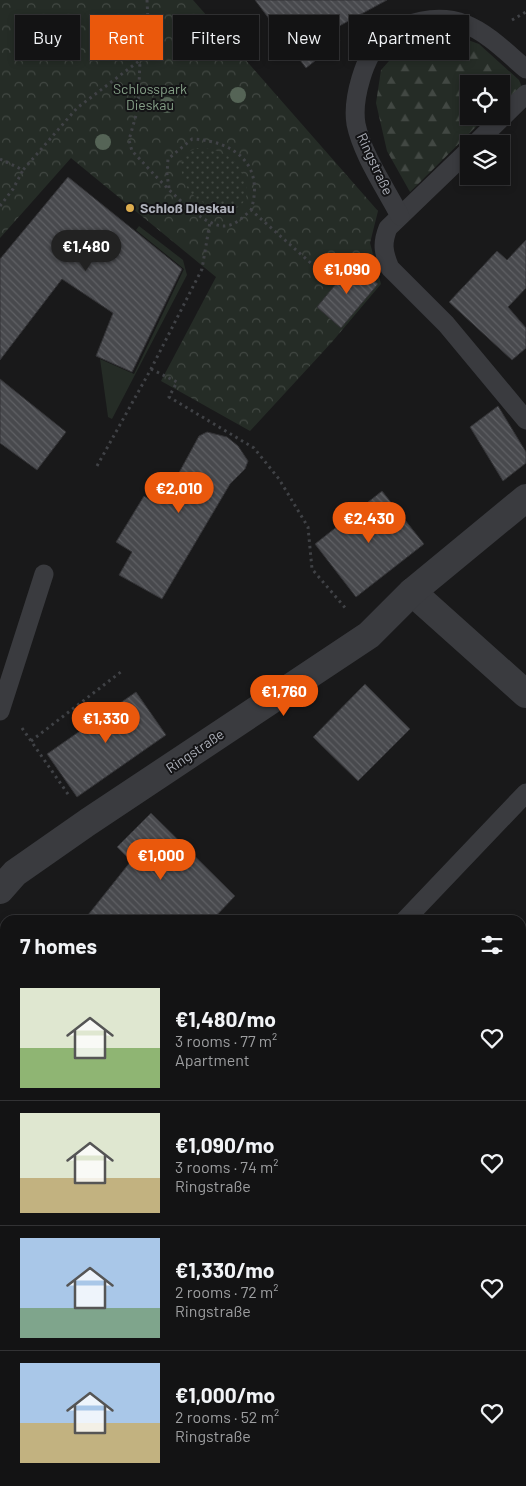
<!DOCTYPE html>
<html lang="en">
<head>
<meta charset="utf-8">
<style>
	body { margin:0; font-family:Barlow,sans-serif; background:#202022; color:#f1f3f6; height:100vh; display:flex; flex-direction:column; font-size:19px; white-space:nowrap }
	* { box-sizing:border-box; margin:0 }
	p { font-size:16px; color:#9d9ea0 }
	.icon { flex:none; width:28px; height:28px; fill:none; stroke:currentColor; stroke-width:2; stroke-linecap:round; stroke-linejoin:round }
	.map { position:relative; flex:1; overflow:hidden }
	.details { position:absolute; left:0px; top:915px; width:526px; height:571px; display:flex; flex-direction:column; background:#131314; border-radius:15px 15px 0 0; box-shadow:0 2px 8px #0003,0 0 0 1px #323234 }
	.details>* { flex:none }
	.guide { position:absolute; left:15px; top:15px; width:496px; height:45px; display:flex; gap:10px }
	.fabs { position:absolute; left:460px; top:75px; display:grid; gap:10px }
	.fabs a { display:grid; place-items:center; width:50px; height:50px; border-radius:0px; background:#131314; box-shadow:0 2px 8px #0003,0 0 0 1px #323234; font-size:25px }
	.price { position:absolute; translate:-50% -42px; padding:0 11px; border-radius:18px; background:#ea580c; color:#fff; font-size:16px; line-height:32px; filter:drop-shadow(0 1px 2px #0008) }
	.price::after { content:''; position:absolute; left:50%; top:30px; width:15px; height:11px; margin-left:-8px; background:inherit; clip-path:polygon(0 0,100% 0,50% 100%) }
	.price.selected { background:#222; color:#fff }
	ul { padding:0; list-style:none }
	li { display:flex; align-items:center; gap:15px; height:125px; padding:0 20px }
	li+li { border-top:1px solid #323234 }
	li span { display:grid; place-items:center; flex:none; width:140px; height:100px; border-radius:0px; color:#555 }
	li>.icon { margin-inline-start:auto }
	span .icon { width:60px; height:60px; fill:#fffc; stroke-width:1 }
	li b { font-size:21px }
	h2 { display:flex; justify-content:space-between; align-items:center; height:60px; padding:0 20px; font-size:21px }
	.chip { padding:0 18px; border-radius:0px; background:#131314; box-shadow:0 2px 8px #0003,0 0 0 1px #323234; font-size:18px; line-height:45px }
	.chip.selected { background:#ea580c; color:#fff }
	.map>svg:first-child { display:block }
	.grass { fill:#252c26 }
	.forest { fill:url(#forest-firs) }
	.park { fill:url(#park-crowns) }
	.garden { fill:url(#garden-dots) }
	.building { fill:url(#building-back-hatch); stroke:#333336 }
	.lines { fill:none; stroke-linecap:round; stroke-linejoin:round }
	.path { stroke:#404246; stroke-width:3; stroke-dasharray:2.5 4; stroke-linecap:butt }
	.service { stroke:#3a3b3f; stroke-width:19 }
	.minor { stroke:#3a3b3f; stroke-width:28 }
	.tree { fill:#556456 }
	.poi-dot { fill:#ddad4e; stroke:#141416; stroke-width:2 }
	.labels { text-anchor:middle; stroke-width:4; stroke-linejoin:round; paint-order:stroke }
	.park-label { font-size:14px; fill:#86a188; stroke:#141416 }
	.street-label { font-size:14px; fill:#adb0b9; stroke:#141416 }
	.poi-label { font-size:14px; font-weight:bold; fill:#adb0b9; stroke:#141416; text-anchor:start }
</style>
</head>
<body>
<div class="map">
<svg width="526" height="1486" viewBox="0 0 526 1486">
	<defs>
		<pattern id="forest-firs" width="22" height="20" patternUnits="userSpaceOnUse" patternTransform="scale(1.25)"><rect width="22" height="20" fill="#252c26"/><path d="M5 1l3.5 6h-7zM16 11l3.5 6h-7z" fill="#424843"/></pattern>
		<pattern id="park-crowns" width="20" height="18" patternUnits="userSpaceOnUse" patternTransform="scale(1.25)"><rect width="20" height="18" fill="#252c26"/><path d="M2 6a3 3 0 1 1 6 0M12 15a3 3 0 1 1 6 0" fill="none" stroke="#424843"/></pattern>
		<pattern id="garden-dots" width="8" height="8" patternUnits="userSpaceOnUse" patternTransform="scale(1.25)"><rect width="8" height="8" fill="#252c26"/><path d="M2 2h.1M6 6h.1" fill="none" stroke="#424843" stroke-width="1.8" stroke-linecap="round"/></pattern>
		<pattern id="building-back-hatch" width="6" height="6" patternUnits="userSpaceOnUse" patternTransform="scale(1.25)"><rect width="6" height="6" fill="#48494d"/><path d="M-1 5l2 2M0 0l6 6M5-1l2 2" fill="none" stroke="#606165"/></pattern>
	</defs>
	<rect width="100%" height="100%" fill="#19191a"/>
	<g class="grass">
		<polygon points="139,226 183,260 187,275 112,419 108,417 100,359 134,374 184,269 136,230"/>
		<polygon points="526,1255 526,1314 521,1311 521,1261"/>
	</g>
	<polygon class="forest" points="449,33 479,44 519,80 522,87 501,104 501,84 469,84 469,116 487,116 410,192 387,151 376,103 381,70 396,53 422,37"/>
	<polygon class="park" points="0,0 193,0 378,211 370,243 381,284 332,342 250,431 161,381 216,277 71,158 0,238"/>
	<path class="garden" d="M197,148C220,148 240,158 245,182C247,188 248,196 244,201C232,221 197,203 188,189C183,182 182,172 180,164L188,152Z"/>
	<g class="building">
		<polygon points="255,0 387,0 332,30 340,41 306,68"/>
		<polygon points="68,177 182,269 132,372 96,356 113,313 62,279 0,360 0,259"/>
		<polygon points="526,240 526,288 508,307 526,328 526,348 512,360 449,302 497,251 507,260"/>
		<polygon points="353,263 378,284 341,328 317,307"/>
		<polygon points="0,379 66,432 37,470 0,443"/>
		<polygon points="498,406 526,452 526,463 503,481 470,427"/>
		<polygon points="207,432 227,437 238,446 248,461 245,469 230,484 162,599 119,575 132,552 116,542 144,496 150,500 160,485 169,491 199,436"/>
		<polygon points="382,491 424,544 356,597 315,544"/>
		<polygon points="365,684 410,729 358,781 313,737"/>
		<polygon points="136,692 166,735 77,797 47,754"/>
		<polygon points="151,813 235,896 212,920 84,920 131,861 117,847"/>
	</g>
	<g class="lines">
		<g class="path">
			<path d="M147,0L148,22L140,61L138,108L129,140L132,151C150,169 199,228 225,226C236,225 243,217 251,210L331,281"/>
			<polyline points="512,20 526,12"/>
			<polyline points="0,159 23,170 77,108 139,61"/>
			<path d="M169,188L167,174L168,159L192,139C235,141 265,165 251,210"/>
			<polyline points="0,206 13,189 23,170"/>
			<polyline points="151,369 177,382 169,397 254,448 279,479 308,527 312,569 347,610"/>
			<polyline points="97,466 151,369 202,269 210,222"/>
			<polyline points="22,728 70,797"/>
			<polyline points="31,741 122,671"/>
		</g>
		<g class="service">
			<polyline points="475,144 526,94"/>
			<path d="M469,150L388,228C382,243 383,252 390,268L446,324L526,420"/>
			<path d="M400,216C386,189 362,154 356,124C352,100 364,55 383,39C403,21 439,14 465,24C488,33 507,53 526,69"/>
			<polyline points="0,711 44,574"/>
			<polyline points="405,920 526,793"/>
		</g>
		<g class="minor">
			<polyline points="412,592 526,694"/>
			<polyline points="0,890 15,873 88,822 369,635 412,592 526,498"/>
			<polyline points="0,949 5,951"/>
			<polyline points="521,1237 526,1232"/>
			<polyline points="0,1312 5,1311"/>
			<polyline points="521,1348 526,1351"/>
		</g>
	</g>
	<g class="tree">
		<circle cx="238" cy="95" r="8"/>
		<circle cx="167" cy="105" r="8"/>
		<circle cx="103" cy="142" r="8"/>
	</g>
	<circle class="poi-dot" cx="130" cy="208" r="5"/>
	<g class="labels">
		<g class="park-label">
			<text x="150" y="94">Schlosspark<tspan x="150" dy="16">Dieskau</tspan></text>
		</g>
		<g class="street-label">
			<text transform="translate(375 164) rotate(65)" y="5">Ringstraße</text>
			<text transform="translate(195 751) rotate(-34)" y="5">Ringstraße</text>
		</g>
		<g class="poi-label">
			<text x="140" y="213">Schloß Dieskau</text>
		</g>
	</g>
</svg>
<div class="fabs">
<a><svg class="icon" aria-label="locate" viewBox="0 0 24 24"><circle cx="12" cy="12" r="6"/><path d="M12 2v4M12 18v4M2 12h4M18 12h4"/></svg></a>
<a><svg class="icon" aria-label="layers" viewBox="0 0 24 24"><path d="M12 4l9 5-9 5-9-5zM3 14l9 5 9-5"/></svg></a>
</div>
<b class="price selected" style="left:86px;top:272px">€1,480</b>
<b class="price" style="left:347px;top:295px">€1,090</b>
<b class="price" style="left:179px;top:514px">€2,010</b>
<b class="price" style="left:369px;top:544px">€2,430</b>
<b class="price" style="left:284px;top:717px">€1,760</b>
<b class="price" style="left:106px;top:744px">€1,330</b>
<b class="price" style="left:161px;top:881px">€1,000</b>
<div class="guide">
<a class="chip">Buy</a>
<a class="chip selected">Rent</a>
<a class="chip">Filters</a>
<a class="chip">New</a>
<a class="chip">Apartment</a>
</div>
<section class="details">
<h2>7 homes<svg class="icon" aria-label="filters" viewBox="0 0 24 24"><path d="M4 7h16M4 17h16"/><circle cx="9" cy="7" r="2"/><circle cx="15" cy="17" r="2"/></svg></h2>
<ul>
<li><span style="background:linear-gradient(#dfe7d0 60%,#8fb573 0)"><svg class="icon" aria-label="home" viewBox="0 0 24 24"><path d="M3 11l9-7 9 7M6 9v11h12V9"/></svg></span><div><b>€1,480/mo</b><p>3 rooms · 77 m²</p><p>Apartment</p></div><svg class="icon" aria-label="heart" viewBox="0 0 24 24"><path d="M12 20l-8-8c-3-5 5-10 8-4 3-6 11-1 8 4z"/></svg></li>
<li><span style="background:linear-gradient(#dfe7d0 65%,#c2b280 0)"><svg class="icon" aria-label="home" viewBox="0 0 24 24"><path d="M3 11l9-7 9 7M6 9v11h12V9"/></svg></span><div><b>€1,090/mo</b><p>3 rooms · 74 m²</p><p>Ringstraße</p></div><svg class="icon" aria-label="heart" viewBox="0 0 24 24"><path d="M12 20l-8-8c-3-5 5-10 8-4 3-6 11-1 8 4z"/></svg></li>
<li><span style="background:linear-gradient(#a9c7e8 70%,#7fa58c 0)"><svg class="icon" aria-label="home" viewBox="0 0 24 24"><path d="M3 11l9-7 9 7M6 9v11h12V9"/></svg></span><div><b>€1,330/mo</b><p>2 rooms · 72 m²</p><p>Ringstraße</p></div><svg class="icon" aria-label="heart" viewBox="0 0 24 24"><path d="M12 20l-8-8c-3-5 5-10 8-4 3-6 11-1 8 4z"/></svg></li>
<li><span style="background:linear-gradient(#a9c7e8 60%,#c2b280 0)"><svg class="icon" aria-label="home" viewBox="0 0 24 24"><path d="M3 11l9-7 9 7M6 9v11h12V9"/></svg></span><div><b>€1,000/mo</b><p>2 rooms · 52 m²</p><p>Ringstraße</p></div><svg class="icon" aria-label="heart" viewBox="0 0 24 24"><path d="M12 20l-8-8c-3-5 5-10 8-4 3-6 11-1 8 4z"/></svg></li>
</ul>
</section>
</div>
</body>
</html>
